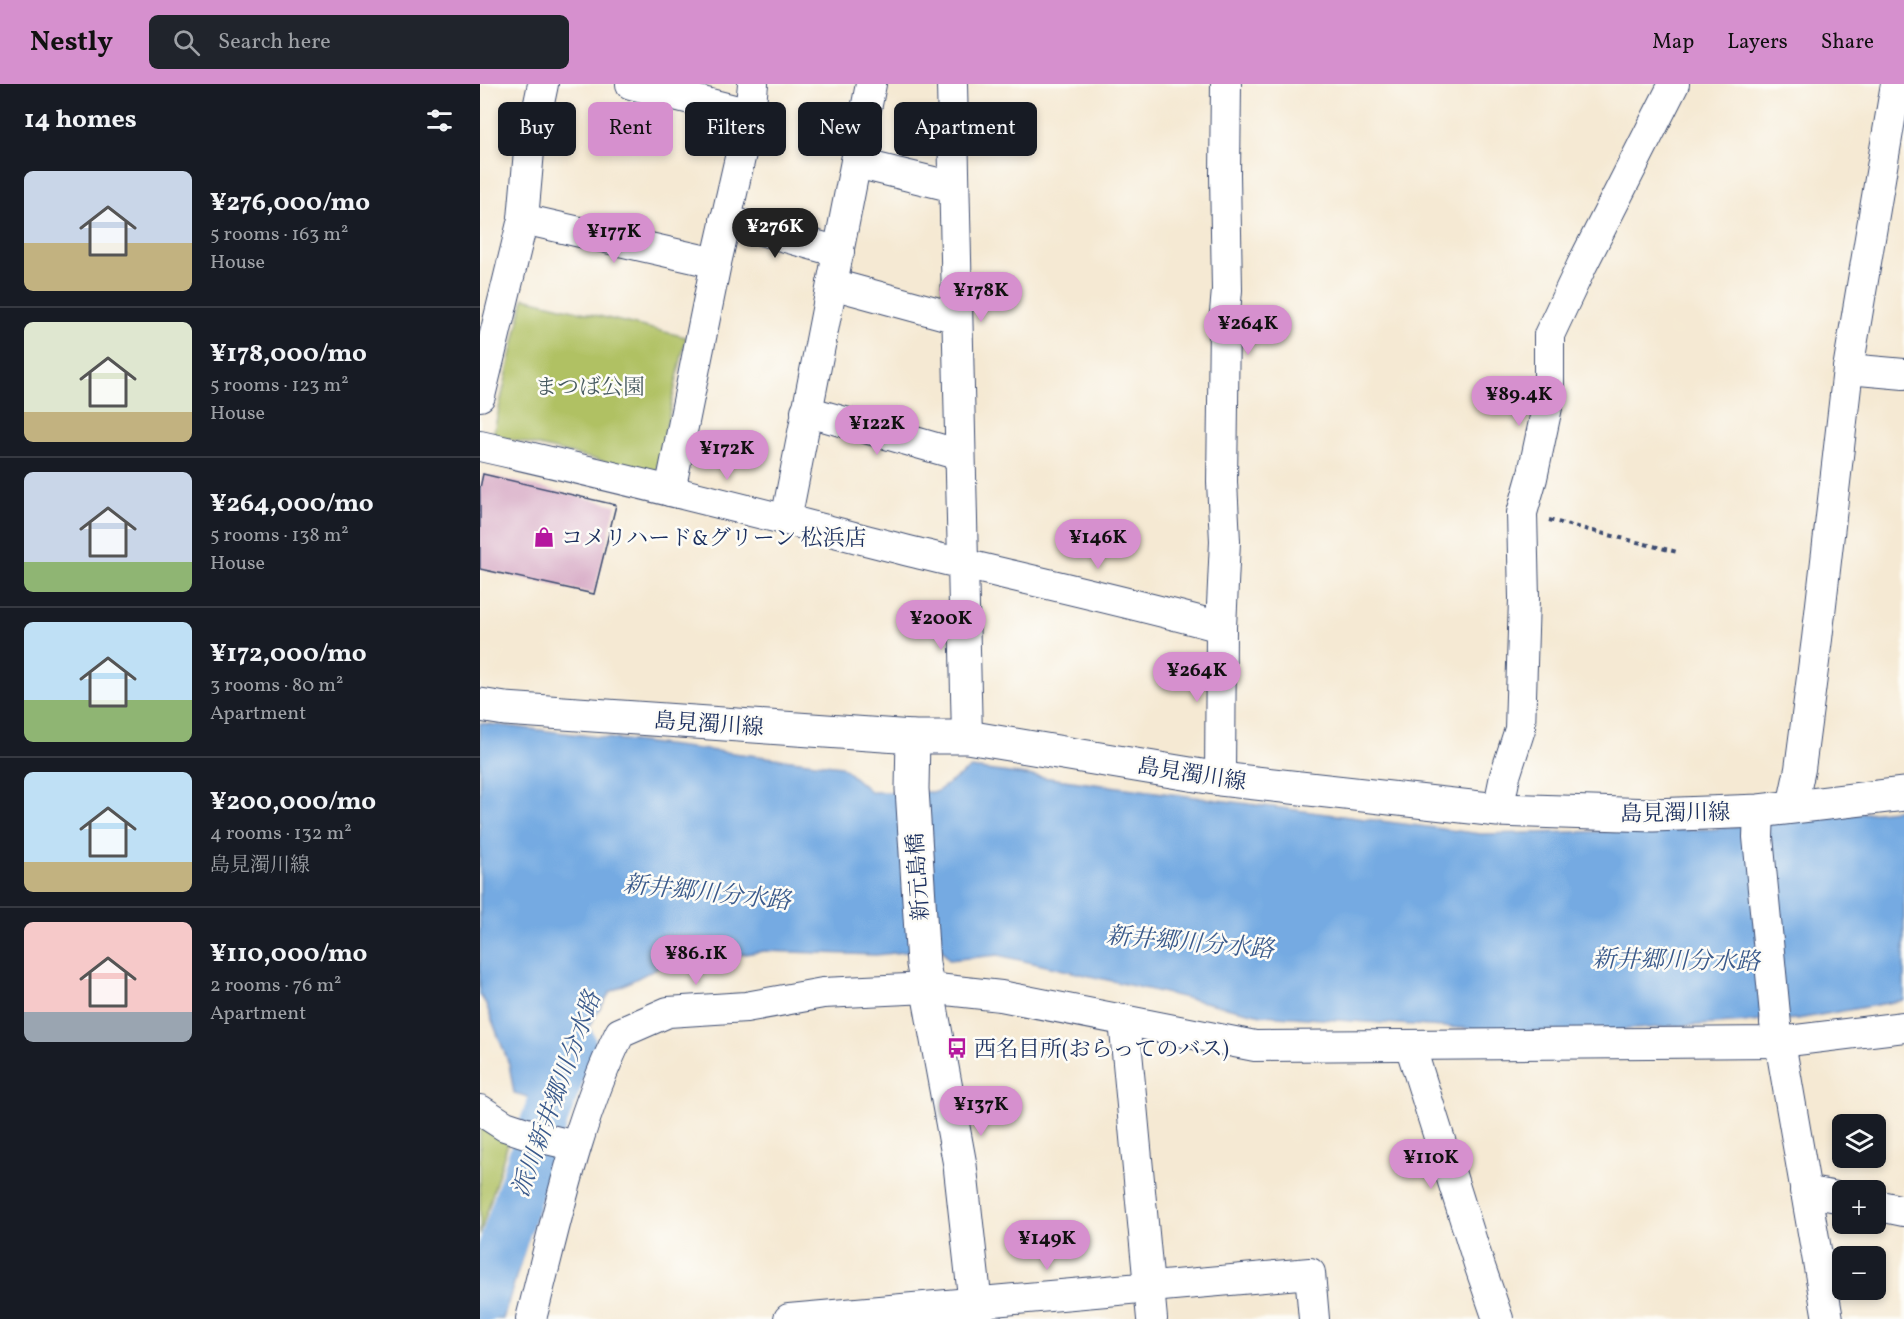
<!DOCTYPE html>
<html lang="en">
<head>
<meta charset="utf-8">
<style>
	body { margin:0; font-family:Vollkorn,"Noto Serif JP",serif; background:#20242c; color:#f1f3f6; height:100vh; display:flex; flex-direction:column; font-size:22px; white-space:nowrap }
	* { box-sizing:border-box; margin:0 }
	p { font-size:20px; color:#9ea1a6 }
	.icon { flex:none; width:33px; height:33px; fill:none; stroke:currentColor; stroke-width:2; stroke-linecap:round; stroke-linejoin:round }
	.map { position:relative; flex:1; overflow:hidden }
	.details { display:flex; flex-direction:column; background:#171b24; width:480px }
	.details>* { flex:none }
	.banner { position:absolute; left:18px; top:18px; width:570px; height:54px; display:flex; gap:12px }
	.controls { position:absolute; left:1352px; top:1030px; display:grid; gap:12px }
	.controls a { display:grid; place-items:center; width:54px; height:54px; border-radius:9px; background:#171b24; box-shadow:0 3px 9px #0003; font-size:30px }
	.price { position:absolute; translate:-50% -51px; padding:0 14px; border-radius:21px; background:#d690ce; color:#111; font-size:20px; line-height:39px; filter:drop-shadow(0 2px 3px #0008) }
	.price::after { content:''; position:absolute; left:50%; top:36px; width:18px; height:14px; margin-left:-9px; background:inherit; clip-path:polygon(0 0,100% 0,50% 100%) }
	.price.active { background:#222; color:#fff }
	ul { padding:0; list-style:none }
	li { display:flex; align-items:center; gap:18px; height:150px; padding:0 24px }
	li+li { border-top:2px solid #363941 }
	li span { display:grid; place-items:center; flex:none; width:168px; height:120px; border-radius:9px; color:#555 }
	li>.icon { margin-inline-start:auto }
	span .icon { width:72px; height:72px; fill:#fffc; stroke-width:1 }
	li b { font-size:26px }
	h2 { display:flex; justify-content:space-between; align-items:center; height:72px; padding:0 24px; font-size:26px }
	.tag { padding:0 21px; border-radius:9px; background:#171b24; box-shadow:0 3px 9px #0003; font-size:21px; line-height:54px }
	.tag.active { background:#d690ce; color:#111 }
	header { display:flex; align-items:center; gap:36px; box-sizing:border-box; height:84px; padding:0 30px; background:#d690ce; color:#111 }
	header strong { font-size:28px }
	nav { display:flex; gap:33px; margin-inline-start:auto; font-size:21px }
	.search { width:420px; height:54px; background:#20242c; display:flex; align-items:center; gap:15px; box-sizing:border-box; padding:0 21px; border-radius:9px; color:#9ea1a6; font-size:22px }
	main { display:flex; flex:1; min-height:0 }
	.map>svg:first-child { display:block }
	.green { fill:#b0c164; stroke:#667861; stroke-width:1.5 }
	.water { fill:#74aae2; stroke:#486ca0; stroke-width:1.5 }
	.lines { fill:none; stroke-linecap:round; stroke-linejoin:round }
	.river { stroke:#74aae2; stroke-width:46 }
	.building { fill:#d6a8c4 }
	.minor-casing { stroke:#3c4b70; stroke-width:32 }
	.tertiary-casing { stroke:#3c4b70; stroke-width:35 }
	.secondary-casing { stroke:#3c4b70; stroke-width:35 }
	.path { stroke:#3c4b70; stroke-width:4; stroke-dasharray:4.5 4.5; stroke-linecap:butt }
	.minor { stroke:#fff; stroke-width:30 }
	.tertiary { stroke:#fff; stroke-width:33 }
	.secondary { stroke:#fff; stroke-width:33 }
	.labels { text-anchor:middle; stroke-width:5; stroke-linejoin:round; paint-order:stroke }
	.park-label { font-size:22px; fill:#485b60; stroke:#fdfcf7 }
	.poi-label { font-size:22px; fill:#1b2f5e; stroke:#fdfcf7; text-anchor:start }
	.street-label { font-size:22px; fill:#1b2f5e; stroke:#fdfcf7 }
	.water-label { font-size:24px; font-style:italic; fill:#3a5a8c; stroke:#fdfcf7 }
</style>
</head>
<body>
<header>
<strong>Nestly</strong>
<div class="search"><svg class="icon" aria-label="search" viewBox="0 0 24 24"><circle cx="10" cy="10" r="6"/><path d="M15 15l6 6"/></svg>Search here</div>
<nav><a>Map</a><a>Layers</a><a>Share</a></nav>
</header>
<main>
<section class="details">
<h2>14 homes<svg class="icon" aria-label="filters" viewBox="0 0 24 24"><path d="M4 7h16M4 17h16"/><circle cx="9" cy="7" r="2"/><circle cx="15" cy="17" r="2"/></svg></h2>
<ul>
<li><span style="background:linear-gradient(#c9d6e8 60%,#c2b280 0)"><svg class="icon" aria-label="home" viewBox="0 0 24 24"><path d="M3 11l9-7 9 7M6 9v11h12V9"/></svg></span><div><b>¥276,000/mo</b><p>5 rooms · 163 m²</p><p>House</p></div></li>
<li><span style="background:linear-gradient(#dfe7d0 75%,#c2b280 0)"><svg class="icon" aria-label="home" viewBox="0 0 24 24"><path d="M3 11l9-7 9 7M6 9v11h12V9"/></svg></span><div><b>¥178,000/mo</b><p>5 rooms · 123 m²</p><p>House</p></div></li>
<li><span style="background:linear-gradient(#c9d6e8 75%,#8fb573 0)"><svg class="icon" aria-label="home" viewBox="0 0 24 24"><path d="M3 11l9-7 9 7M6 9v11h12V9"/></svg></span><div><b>¥264,000/mo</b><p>5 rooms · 138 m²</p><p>House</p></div></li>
<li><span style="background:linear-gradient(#bfe0f5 65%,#8fb573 0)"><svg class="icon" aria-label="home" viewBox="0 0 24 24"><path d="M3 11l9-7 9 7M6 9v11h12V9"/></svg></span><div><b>¥172,000/mo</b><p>3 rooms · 80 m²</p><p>Apartment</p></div></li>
<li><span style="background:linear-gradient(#bfe0f5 75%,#c2b280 0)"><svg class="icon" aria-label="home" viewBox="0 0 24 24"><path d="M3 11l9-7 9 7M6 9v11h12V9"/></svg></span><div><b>¥200,000/mo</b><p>4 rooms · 132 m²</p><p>島見濁川線</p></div></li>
<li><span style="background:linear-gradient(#f6c9c9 75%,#9aa5b1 0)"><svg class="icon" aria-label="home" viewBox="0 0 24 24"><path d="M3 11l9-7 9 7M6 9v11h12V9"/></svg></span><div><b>¥110,000/mo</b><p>2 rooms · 76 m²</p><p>Apartment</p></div></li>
</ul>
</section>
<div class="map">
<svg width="1424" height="1235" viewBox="0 0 1424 1235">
	<rect width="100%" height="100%" fill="#fdfcf7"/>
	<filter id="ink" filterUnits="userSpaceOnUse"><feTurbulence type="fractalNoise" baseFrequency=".0167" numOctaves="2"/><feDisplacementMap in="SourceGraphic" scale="12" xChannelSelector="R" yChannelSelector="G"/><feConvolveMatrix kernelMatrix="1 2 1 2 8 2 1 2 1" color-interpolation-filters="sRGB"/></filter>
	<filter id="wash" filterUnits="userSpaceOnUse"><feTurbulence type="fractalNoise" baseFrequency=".008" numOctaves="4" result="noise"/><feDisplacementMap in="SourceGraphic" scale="24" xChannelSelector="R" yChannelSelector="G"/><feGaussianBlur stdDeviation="1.35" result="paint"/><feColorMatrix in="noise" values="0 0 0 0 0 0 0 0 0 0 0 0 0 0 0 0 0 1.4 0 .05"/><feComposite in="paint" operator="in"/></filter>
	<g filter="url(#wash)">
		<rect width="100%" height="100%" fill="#f5e9d3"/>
		<g class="green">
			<polygon points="44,214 206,253 176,390 13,351"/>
			<polygon points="0,1041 28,1059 0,1151"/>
		</g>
		<g class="water">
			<polygon points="0,639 361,682 391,708 456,708 491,684 1001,750 1232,745 1424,725 1424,916 1318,935 1072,950 781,931 518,871 469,876 461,864 396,871 284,867 177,884 130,908 108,944 81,1022 34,1009 29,980 5,918 0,911"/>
			<polygon points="35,1057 74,1070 23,1235 0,1235 0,1161"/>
		</g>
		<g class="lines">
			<polyline class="river" points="0,1218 18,1174 58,1053 93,960"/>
		</g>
		<g id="blocks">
			<polygon class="building" points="3,390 136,421 114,510 0,485 0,404"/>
		</g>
	</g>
	<g filter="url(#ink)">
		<use href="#blocks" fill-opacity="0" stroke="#3c4b70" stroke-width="1.5"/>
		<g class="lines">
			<g class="minor-casing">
				<g id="minor">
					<polyline points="151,0 270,30"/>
					<polyline points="472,0 487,653"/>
					<polyline points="376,79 474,103"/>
					<polyline points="43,135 236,179"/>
					<polyline points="245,136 359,168"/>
					<polyline points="352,200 477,234"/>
					<polyline points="1368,285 1424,290"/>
					<polyline points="0,312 43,135 49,67 63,0"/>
					<polyline points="326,327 480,371"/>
					<path d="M0,362C148,395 295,433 441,470C541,494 642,516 741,543"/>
					<polyline points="190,407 236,179 270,30 273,0"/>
					<polyline points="306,436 391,0"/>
					<polyline points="740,695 741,543 745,457 742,398 744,240 747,206 745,90 746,0"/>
					<polyline points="1312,723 1320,685 1337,555 1368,285 1416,0"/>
					<polyline points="1018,726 1025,692 1040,645 1044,514 1042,429 1052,394 1069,314 1069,251 1102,181 1194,0"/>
					<polyline points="1279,727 1278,753 1296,941"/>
					<polyline points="644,936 672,1235"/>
					<polyline points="1295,939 1300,958 1348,1235"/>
					<polyline points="930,961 999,1180 1018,1235"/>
					<polyline points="0,1026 25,1042 58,1053 96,1062"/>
					<polyline points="1325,1107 1362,1114"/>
					<polyline points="1395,1121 1424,1127"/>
					<path d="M51,1235C76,1139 96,1038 140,949L188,928L266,923L343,909L448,904L521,912L775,962L1300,958L1424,943"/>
					<polyline points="309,1235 830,1189 834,1235"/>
				</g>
			</g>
			<g class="tertiary-casing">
				<polyline id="tertiary" points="433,653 432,705 443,880 480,1081 497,1235"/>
			</g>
			<g class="secondary-casing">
				<polyline id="secondary" points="0,621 25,625 433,653 487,653 740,695 1018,726 1173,731 1279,727 1424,710"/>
			</g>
			<polyline class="path" points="1069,436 1197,468"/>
			<use href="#minor" class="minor"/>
			<use href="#tertiary" class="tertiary"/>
			<use href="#secondary" class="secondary"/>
		</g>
	</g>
	<defs>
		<g id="shop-bare" transform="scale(1.62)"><path d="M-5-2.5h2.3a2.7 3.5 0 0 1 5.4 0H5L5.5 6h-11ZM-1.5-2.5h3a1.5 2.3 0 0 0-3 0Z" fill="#b5179e" stroke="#fdfcf7" stroke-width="2.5" paint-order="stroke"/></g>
		<g id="bus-bare" transform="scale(1.62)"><path d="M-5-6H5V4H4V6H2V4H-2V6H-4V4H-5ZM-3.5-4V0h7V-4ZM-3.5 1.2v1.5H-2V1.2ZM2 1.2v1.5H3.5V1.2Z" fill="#b5179e" stroke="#fdfcf7" stroke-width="2.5" paint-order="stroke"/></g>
	</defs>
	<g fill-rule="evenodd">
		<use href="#shop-bare" x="64" y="453"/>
		<use href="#bus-bare" x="477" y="964"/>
	</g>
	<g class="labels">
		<g class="park-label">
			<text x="110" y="310">まつば公園</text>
		</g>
		<g class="poi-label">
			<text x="81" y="461">コメリハード&amp;グリーン 松浜店</text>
			<text x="494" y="972">西名目所(おらってのバス)</text>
		</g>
		<g class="street-label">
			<text transform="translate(229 639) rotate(4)" y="8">島見濁川線</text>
			<text transform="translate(712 689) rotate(9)" y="8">島見濁川線</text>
			<text transform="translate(1195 728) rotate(-1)" y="8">島見濁川線</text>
			<text transform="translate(437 793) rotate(-94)" y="8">新元島橋</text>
		</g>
		<g class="water-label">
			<text transform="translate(227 808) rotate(6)" y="8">新井郷川分水路</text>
			<text transform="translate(710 858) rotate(5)" y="8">新井郷川分水路</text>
			<text transform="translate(1196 876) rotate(1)" y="8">新井郷川分水路</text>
			<text transform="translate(76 1010) rotate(-70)" y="8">派川新井郷川分水路</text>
		</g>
	</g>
</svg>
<div class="controls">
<a><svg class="icon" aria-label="layers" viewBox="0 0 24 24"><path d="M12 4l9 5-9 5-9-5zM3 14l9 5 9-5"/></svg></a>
<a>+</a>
<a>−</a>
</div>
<b class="price active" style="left:295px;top:175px">¥276K</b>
<b class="price" style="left:134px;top:180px">¥177K</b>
<b class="price" style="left:501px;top:239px">¥178K</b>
<b class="price" style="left:768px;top:272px">¥264K</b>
<b class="price" style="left:1039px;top:343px">¥89.4K</b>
<b class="price" style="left:397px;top:372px">¥122K</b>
<b class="price" style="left:247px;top:397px">¥172K</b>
<b class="price" style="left:618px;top:486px">¥146K</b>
<b class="price" style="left:461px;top:567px">¥200K</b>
<b class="price" style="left:717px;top:619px">¥264K</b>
<b class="price" style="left:216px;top:902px">¥86.1K</b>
<b class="price" style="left:501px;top:1053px">¥137K</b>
<b class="price" style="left:951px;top:1106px">¥110K</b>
<b class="price" style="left:567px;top:1187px">¥149K</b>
<div class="banner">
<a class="tag">Buy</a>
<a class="tag active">Rent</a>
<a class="tag">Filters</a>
<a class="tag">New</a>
<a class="tag">Apartment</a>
</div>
</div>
</main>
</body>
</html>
